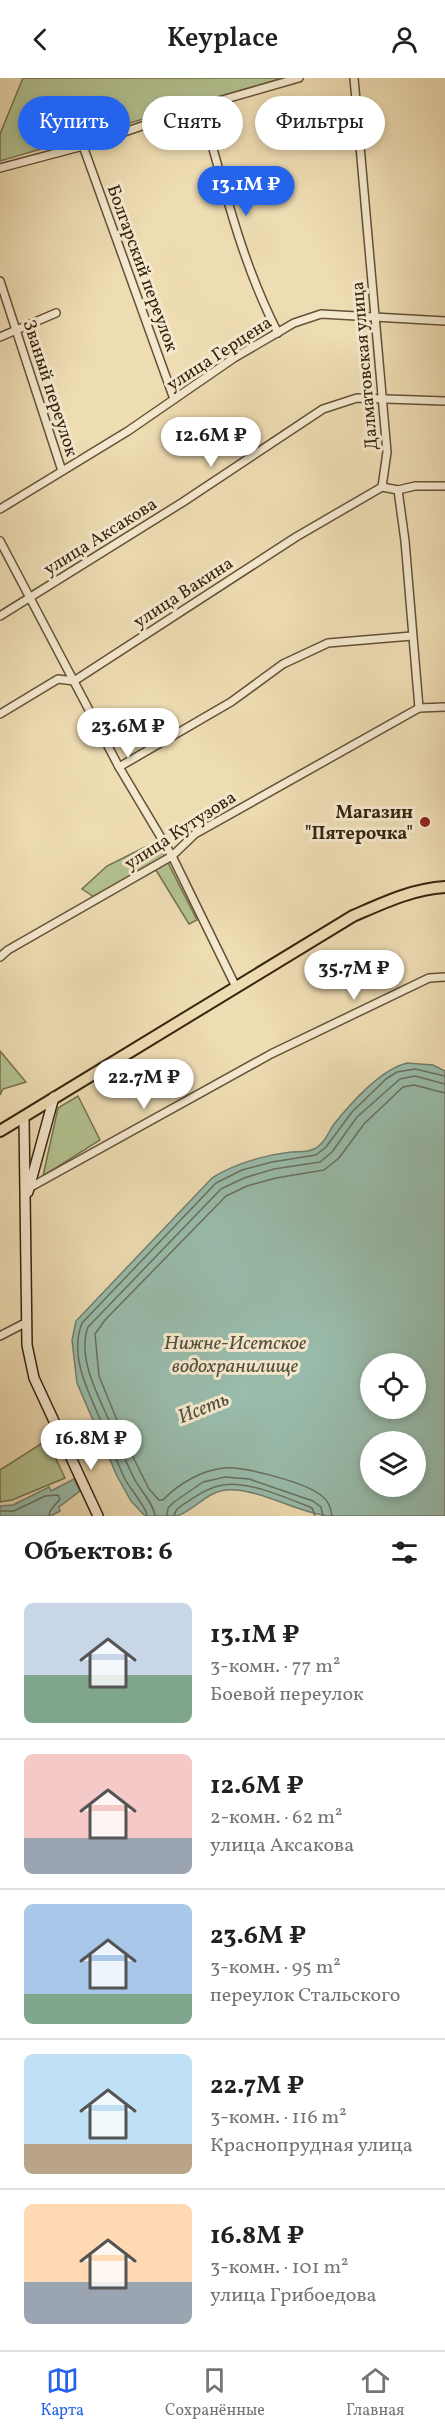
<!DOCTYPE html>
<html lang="ru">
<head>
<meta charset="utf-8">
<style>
	body { margin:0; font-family:Vollkorn,serif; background:#f6f6f6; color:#202124; height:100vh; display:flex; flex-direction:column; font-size:22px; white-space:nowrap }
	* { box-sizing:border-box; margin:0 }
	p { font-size:20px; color:#757577 }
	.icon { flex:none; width:33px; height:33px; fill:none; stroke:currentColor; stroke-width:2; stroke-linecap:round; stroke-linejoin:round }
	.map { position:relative; height:1438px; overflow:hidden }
	.panel { display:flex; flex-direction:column; background:#fff; flex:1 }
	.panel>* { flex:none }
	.banner { position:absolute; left:18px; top:18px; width:410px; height:54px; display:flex; gap:12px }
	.fabs { position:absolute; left:360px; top:1275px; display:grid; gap:12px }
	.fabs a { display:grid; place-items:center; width:66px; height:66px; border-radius:50%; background:#fff; box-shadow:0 3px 9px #0003; font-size:30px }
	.price { position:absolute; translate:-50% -51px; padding:0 14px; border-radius:21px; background:#fff; color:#222; font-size:20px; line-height:39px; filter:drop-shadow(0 2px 3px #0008) }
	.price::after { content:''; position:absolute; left:50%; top:36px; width:18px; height:14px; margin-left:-9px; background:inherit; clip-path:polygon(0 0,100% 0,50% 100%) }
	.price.selected { background:#2563eb; color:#fff }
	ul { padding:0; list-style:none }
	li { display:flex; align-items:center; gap:18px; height:150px; padding:0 24px }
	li+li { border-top:2px solid #e0e0e0 }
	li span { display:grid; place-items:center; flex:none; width:168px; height:120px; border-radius:9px; color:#555 }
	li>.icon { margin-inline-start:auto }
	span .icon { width:72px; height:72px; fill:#fffc; stroke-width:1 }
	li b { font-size:26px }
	h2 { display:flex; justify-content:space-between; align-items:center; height:72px; padding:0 24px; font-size:26px }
	.tag { padding:0 21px; border-radius:27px; background:#fff; box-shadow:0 3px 9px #0003; font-size:21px; line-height:54px }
	.tag.selected { background:#2563eb; color:#fff }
	header { display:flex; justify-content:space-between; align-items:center; height:78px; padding:0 24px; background:#fff; font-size:27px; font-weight:600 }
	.dock { display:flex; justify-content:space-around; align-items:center; height:84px; border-top:2px solid #e0e0e0; background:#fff; font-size:16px; color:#757577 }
	.dock a { display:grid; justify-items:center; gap:3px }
	.dock .selected { color:#2563eb }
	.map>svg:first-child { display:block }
	.green { fill:#b3c290; stroke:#74724f; stroke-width:1.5 }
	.water { fill:#99bcac; stroke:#717f6d; stroke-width:1.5; fill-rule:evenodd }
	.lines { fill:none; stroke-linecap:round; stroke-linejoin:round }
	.shore { stroke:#68705d; stroke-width:1.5 }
	.minor-casing { stroke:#645137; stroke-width:10 }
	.secondary-casing { stroke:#36230e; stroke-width:12 }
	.primary-casing { stroke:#36230e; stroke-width:14 }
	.minor { stroke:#f4e8ce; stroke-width:7 }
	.secondary { stroke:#f4e8ce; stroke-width:9 }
	.primary { stroke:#eedcb3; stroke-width:10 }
	.poi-dot { fill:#8f2418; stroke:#f4e8ce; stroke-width:2 }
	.labels { text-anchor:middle; stroke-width:6; stroke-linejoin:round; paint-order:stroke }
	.street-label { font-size:18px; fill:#36230e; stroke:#f4e8ce }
	.poi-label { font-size:18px; font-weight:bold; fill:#36230e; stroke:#f4e8ce; text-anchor:end }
	.water-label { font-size:20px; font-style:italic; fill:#54513d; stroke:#f4e8ce }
</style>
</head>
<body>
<header><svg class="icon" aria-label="back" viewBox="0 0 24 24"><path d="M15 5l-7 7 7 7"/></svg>Keyplace<svg class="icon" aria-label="person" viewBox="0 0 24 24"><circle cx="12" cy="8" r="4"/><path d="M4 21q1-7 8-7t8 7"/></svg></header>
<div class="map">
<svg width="445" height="1438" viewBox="0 0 445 1438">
	<rect width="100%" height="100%" fill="#eedcb3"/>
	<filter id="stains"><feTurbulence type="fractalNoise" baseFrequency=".00333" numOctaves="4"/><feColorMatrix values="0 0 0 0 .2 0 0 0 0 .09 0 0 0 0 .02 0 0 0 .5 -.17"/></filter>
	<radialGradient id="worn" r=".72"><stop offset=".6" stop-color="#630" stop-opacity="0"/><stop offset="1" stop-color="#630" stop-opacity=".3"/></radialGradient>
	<g class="green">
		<polygon points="23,0 283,0 0,83 0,56"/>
		<polygon points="155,764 163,775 197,842 189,846 156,792 94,819 82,811 107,788"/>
		<polygon points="0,973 26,1004 3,1011 0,1017"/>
		<polygon points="78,1018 100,1062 43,1098 58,1030"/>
		<polygon points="47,1362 65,1400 12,1422 0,1424 0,1392"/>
	</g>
	<g class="water">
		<path d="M407,985L433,987L445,993V1438H328C295,1434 257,1409 225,1412C205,1415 195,1432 177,1438C168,1438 154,1438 145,1438L131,1423L117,1398L77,1305L72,1262L76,1243L212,1100C234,1086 264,1077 291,1074C298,1073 307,1075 314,1071C324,1067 328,1055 334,1046C352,1024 380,992 407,985ZM370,1286H416V1330H370ZM370,1364H416V1408H370Z"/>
		<polygon points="74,1401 80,1413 59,1429 60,1433 51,1438 0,1438 0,1428 13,1427 49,1409 51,1413"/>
	</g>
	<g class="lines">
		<g class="shore">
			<polyline points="0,1433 14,1433 45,1418 58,1417 60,1421 50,1433 49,1438"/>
			<path d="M147,1438C147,1430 131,1412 126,1403C118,1387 113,1372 106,1356C94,1322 67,1283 82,1245L216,1105L242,1092L272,1084L316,1077L326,1069L352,1034L386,1001L397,994L415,991L445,998"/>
			<path d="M155,1438C154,1426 141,1413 135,1402C126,1385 120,1369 113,1351C101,1323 76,1281 88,1249L221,1111L244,1100L274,1091L320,1084L332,1074L357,1039L400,1001L415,998L445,1006"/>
			<polyline points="167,1438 168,1430 174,1424 203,1404 225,1399 249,1401 313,1423 321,1429 323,1438"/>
			<path d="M174,1438C175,1430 183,1427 190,1422C201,1415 210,1409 223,1407C247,1402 290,1421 312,1430L315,1438"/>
			<path d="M332,1438C331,1430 329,1423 322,1418C307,1405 244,1388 224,1390C202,1392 178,1406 163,1422H159L149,1411L128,1369L99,1298L95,1256L105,1242L226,1118L247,1108L276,1100L324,1092L339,1080L364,1046L403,1009L414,1007L445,1015"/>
		</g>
		<g class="minor-casing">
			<g id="minor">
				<polyline points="354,0 387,374 382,409 398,412 405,463 419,630"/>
				<path d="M201,28C223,104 241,184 278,255"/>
				<polyline points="83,68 174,321"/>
				<polyline points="0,90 83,68 201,28 299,0"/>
				<polyline points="0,203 62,393"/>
				<polyline points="0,259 56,235"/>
				<polyline points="398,412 415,408 445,408"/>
				<polyline points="0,431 128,353 234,280 294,245 321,236 445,243"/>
				<polyline points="0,463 119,689 172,778 236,909"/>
				<polyline points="0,538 183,424 323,331 357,320 445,323"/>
				<polyline points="0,636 58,601 74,603 296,459 382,409"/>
				<polyline points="119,689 231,624 283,586 328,565 412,558"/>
				<polyline points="0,879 8,872 172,778 195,756 419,630 445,629"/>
				<polyline points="29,1110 271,976 429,900 445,899"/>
				<polyline points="0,1258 27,1244"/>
			</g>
		</g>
		<g class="secondary-casing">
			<g id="secondary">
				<polyline points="24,1040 27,1267 34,1300 98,1438"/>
				<polyline points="28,1114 54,1019"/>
			</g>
		</g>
		<g class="primary-casing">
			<path id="primary" d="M0,1053L353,838C383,825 412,811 445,809"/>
		</g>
		<use href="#minor" class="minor"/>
		<use href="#secondary" class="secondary"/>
		<use href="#primary" class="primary"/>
	</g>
	<circle class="poi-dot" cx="425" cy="744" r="6"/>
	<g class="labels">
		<g class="street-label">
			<text transform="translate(143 190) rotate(70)" y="6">Болгарский переулок</text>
			<text transform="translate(219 275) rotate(-33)" y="6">улица Герцена</text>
			<text transform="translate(364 288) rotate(-95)" y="6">Далматовская улица</text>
			<text transform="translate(51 310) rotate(72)" y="6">Званый переулок</text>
			<text transform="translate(100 458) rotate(-32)" y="6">улица Аксакова</text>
			<text transform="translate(183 514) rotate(-33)" y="6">улица Вакина</text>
			<text transform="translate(180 752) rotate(-33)" y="6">улица Кутузова</text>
		</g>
		<g class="poi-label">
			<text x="413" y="740">Магазин<tspan x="413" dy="21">"Пятерочка"</tspan></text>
		</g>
		<g class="water-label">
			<text x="235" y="1271">Нижне-Исетское<tspan x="235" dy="23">водохранилище</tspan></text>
			<text transform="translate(203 1329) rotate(-22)" y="7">Исеть</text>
		</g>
	</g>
	<rect width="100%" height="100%" filter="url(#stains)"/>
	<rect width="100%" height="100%" fill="url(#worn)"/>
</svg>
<div class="fabs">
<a><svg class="icon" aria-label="locate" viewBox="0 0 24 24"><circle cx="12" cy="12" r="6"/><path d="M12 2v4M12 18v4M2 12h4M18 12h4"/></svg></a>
<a><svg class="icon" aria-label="layers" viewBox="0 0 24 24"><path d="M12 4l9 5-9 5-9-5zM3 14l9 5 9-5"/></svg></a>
</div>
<b class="price selected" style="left:246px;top:139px">13.1M ₽</b>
<b class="price" style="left:211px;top:390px">12.6M ₽</b>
<b class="price" style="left:128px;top:681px">23.6M ₽</b>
<b class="price" style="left:354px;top:923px">35.7M ₽</b>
<b class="price" style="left:144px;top:1032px">22.7M ₽</b>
<b class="price" style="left:91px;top:1393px">16.8M ₽</b>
<div class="banner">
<a class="tag selected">Купить</a>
<a class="tag">Снять</a>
<a class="tag">Фильтры</a>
</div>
</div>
<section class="panel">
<h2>Объектов: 6<svg class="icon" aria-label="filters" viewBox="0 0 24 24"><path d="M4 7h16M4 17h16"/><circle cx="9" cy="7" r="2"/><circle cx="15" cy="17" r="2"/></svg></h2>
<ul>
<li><span style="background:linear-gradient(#c9d6e8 60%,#7fa58c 0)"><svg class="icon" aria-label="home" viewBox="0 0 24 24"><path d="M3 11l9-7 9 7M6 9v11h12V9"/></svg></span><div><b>13.1M ₽</b><p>3-комн. · 77 m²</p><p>Боевой переулок</p></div></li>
<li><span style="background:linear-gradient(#f6c9c9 70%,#9aa5b1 0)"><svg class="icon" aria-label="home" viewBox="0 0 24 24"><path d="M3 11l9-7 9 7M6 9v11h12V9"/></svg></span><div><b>12.6M ₽</b><p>2-комн. · 62 m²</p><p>улица Аксакова</p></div></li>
<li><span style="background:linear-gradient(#a9c7e8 75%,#7fa58c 0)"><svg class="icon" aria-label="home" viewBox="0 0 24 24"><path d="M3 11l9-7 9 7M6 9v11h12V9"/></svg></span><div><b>23.6M ₽</b><p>3-комн. · 95 m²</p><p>переулок Стальского</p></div></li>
<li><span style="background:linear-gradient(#bfe0f5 75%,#b9a48a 0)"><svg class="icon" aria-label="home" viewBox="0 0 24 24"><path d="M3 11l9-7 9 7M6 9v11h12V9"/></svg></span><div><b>22.7M ₽</b><p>3-комн. · 116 m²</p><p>Краснопрудная улица</p></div></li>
<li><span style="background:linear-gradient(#ffd9b3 65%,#9aa5b1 0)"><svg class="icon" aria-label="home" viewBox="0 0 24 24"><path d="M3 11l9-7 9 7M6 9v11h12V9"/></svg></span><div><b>16.8M ₽</b><p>3-комн. · 101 m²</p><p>улица Грибоедова</p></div></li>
</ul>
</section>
<nav class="dock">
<a class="selected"><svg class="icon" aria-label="map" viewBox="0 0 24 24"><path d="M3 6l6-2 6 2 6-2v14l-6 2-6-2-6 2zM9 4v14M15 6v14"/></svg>Карта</a>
<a><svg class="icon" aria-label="saved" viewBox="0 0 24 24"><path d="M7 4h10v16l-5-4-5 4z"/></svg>Сохранённые</a>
<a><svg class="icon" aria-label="home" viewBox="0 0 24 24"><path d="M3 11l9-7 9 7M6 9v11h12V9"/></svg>Главная</a>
</nav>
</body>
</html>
